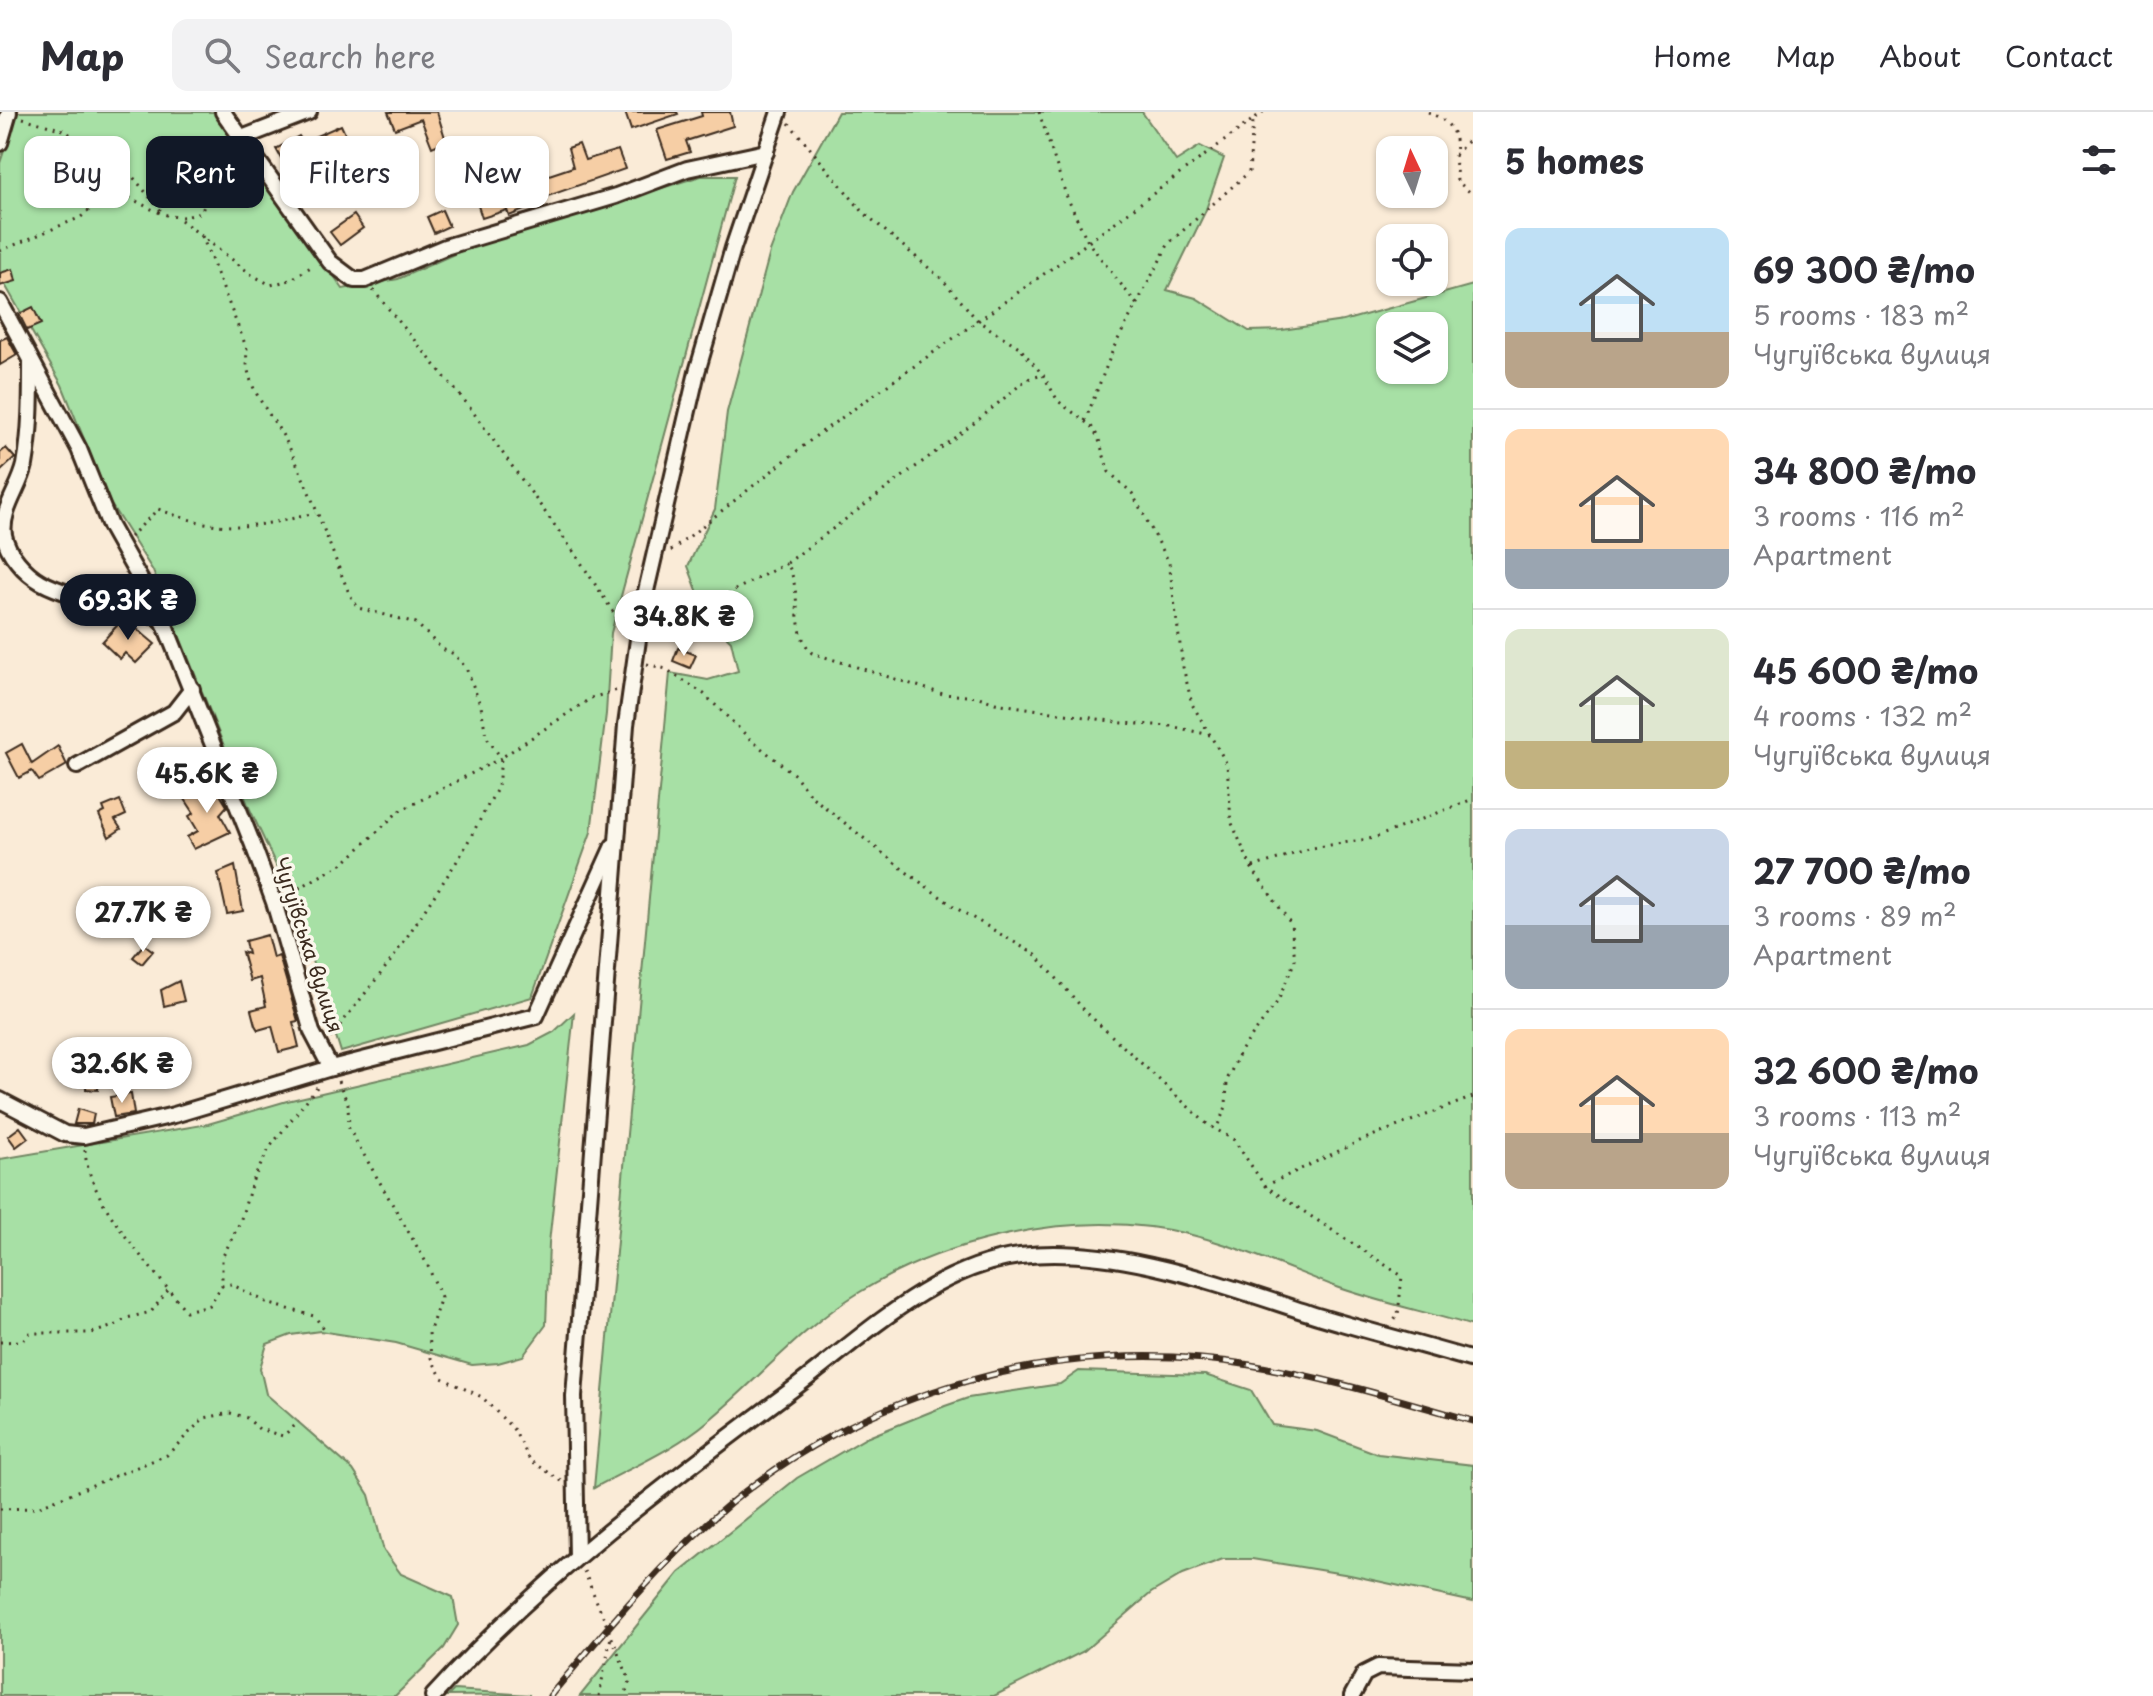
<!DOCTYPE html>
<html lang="en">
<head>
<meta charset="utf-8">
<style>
	body { margin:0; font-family:"Playpen Sans",sans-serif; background:#f2f2f3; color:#2b2b33; height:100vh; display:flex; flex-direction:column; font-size:30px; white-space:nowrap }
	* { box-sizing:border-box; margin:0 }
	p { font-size:26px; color:#7c7c81 }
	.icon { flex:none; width:44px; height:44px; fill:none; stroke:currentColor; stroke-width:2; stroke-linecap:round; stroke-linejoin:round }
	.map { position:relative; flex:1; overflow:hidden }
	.side { display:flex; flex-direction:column; background:#fff; width:680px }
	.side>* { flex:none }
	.banner { position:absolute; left:24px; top:24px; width:760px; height:72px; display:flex; gap:16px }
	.needle { width:52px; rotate:356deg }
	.buttons { position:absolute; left:1376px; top:24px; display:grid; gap:16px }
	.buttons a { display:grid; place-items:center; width:72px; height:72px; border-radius:16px; background:#fff; box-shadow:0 2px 6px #0004; font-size:40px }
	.price { position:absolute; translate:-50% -68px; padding:0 18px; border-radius:28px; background:#fff; color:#222; font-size:26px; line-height:52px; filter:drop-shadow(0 2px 4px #0008) }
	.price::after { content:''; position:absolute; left:50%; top:48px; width:24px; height:18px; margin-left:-12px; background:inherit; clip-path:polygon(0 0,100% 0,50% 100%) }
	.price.selected { background:#111827; color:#fff }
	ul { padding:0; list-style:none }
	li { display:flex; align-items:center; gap:24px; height:200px; padding:0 32px }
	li+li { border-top:2px solid #e1e1e2 }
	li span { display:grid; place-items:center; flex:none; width:224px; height:160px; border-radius:16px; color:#555 }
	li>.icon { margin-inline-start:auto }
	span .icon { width:96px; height:96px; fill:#fffc; stroke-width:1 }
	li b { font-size:34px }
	h2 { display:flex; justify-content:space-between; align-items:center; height:96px; padding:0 32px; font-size:34px }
	.pill { padding:0 28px; border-radius:16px; background:#fff; box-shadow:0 2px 6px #0004; font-size:28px; line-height:72px }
	.pill.selected { background:#111827; color:#fff }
	header { display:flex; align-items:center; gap:48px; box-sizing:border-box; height:112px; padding:0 40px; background:#fff; border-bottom:2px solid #e1e1e2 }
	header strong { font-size:38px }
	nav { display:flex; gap:44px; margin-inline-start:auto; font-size:28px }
	.search { width:560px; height:72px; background:#f2f2f3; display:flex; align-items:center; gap:20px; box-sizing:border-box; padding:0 28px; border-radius:16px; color:#7c7c81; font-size:30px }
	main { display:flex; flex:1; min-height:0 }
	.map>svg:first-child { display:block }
	.green { fill:#a7e0a5; stroke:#718562; stroke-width:2; fill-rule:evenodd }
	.building { fill:#f6cea5; stroke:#3b2a1e; stroke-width:2 }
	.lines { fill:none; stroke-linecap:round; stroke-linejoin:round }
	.minor-casing { stroke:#3b2a1e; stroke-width:20 }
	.path { stroke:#3b2a1e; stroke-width:3; stroke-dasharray:2 6; stroke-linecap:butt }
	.minor { stroke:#fbf7ec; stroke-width:14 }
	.rail-casing { stroke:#3b2a1e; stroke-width:7 }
	.rail { stroke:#fbf7ec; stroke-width:4; stroke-dasharray:12; stroke-linecap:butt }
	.labels { text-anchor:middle; stroke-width:7; stroke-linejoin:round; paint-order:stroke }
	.street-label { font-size:20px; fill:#3b2a1e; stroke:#fbf7ec }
</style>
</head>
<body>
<header>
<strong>Map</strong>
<div class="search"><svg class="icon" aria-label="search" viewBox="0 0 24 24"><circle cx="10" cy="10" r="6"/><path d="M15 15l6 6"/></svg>Search here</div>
<nav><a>Home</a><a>Map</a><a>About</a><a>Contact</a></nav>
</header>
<main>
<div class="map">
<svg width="1473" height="1584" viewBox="0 0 1473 1584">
	<rect width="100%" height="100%" fill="#faebd7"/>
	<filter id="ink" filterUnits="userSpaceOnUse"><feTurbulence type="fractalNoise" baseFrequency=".0125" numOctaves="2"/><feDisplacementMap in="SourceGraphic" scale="16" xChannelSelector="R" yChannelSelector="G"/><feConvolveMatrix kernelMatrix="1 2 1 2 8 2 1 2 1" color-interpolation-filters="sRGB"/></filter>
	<g filter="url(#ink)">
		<g class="green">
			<polygon points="17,0 219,0 343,177 398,167 472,134 701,64 735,64 611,521 606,602 591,720 532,885 341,940 294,792 248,693 153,459 110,391 62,273 0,164 0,51"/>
			<path d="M838,0H1142L1176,49L1200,34L1224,46L1205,100L1167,178L1196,186L1249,219L1282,218L1343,209L1473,173V1214C1427,1200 1378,1190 1334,1174C1274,1151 1214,1123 1150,1115C1053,1103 942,1130 860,1180C802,1215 760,1266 708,1309C675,1337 632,1355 594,1376L670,561L708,568L738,559L731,529L707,505L688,454L715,397L727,300L770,140L793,80ZM1390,214H1434V258H1390Z"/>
			<polygon points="574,901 549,1131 546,1213 523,1244 498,1251 472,1253 396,1231 320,1219 291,1223 267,1232 260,1256 266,1282 353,1358 369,1383 384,1439 401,1462 453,1485 458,1513 444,1536 395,1584 0,1584 0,1047 208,1012 287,989 529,933 554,920"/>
			<polygon points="1079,1259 1205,1263 1251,1278 1272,1313 1317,1319 1378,1342 1473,1353 1473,1490 1350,1463 1252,1447 1223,1447 1183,1462 1151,1481 1084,1539 994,1584 580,1584 679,1461 797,1366 866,1326 945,1294 968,1286 1060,1272"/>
			<polygon points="454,1578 530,1583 448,1584"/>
		</g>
		<g class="building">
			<polygon points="388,0 437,0 446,29 432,35 421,7 395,17"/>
			<polygon points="625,0 677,0 678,2 631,18"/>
			<polygon points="701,0 730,0 733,14 686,29 690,40 667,47 657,18 702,4"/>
			<polygon points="341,13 354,41 341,46 339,41 307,56 301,43 285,53 276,37 299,24 303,30"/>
			<polygon points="579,32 585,48 618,38 625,57 525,92 527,97 509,104 507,98 482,106 472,75 504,65 499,51 537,38 546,64 573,55 568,36"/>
			<polygon points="442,98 449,114 434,121 427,105"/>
			<polygon points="354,103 363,116 340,133 330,120"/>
			<polygon points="13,157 16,169 0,174 0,161"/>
			<polygon points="33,195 41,212 27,218 19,202"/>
			<polygon points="7,225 17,243 0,253 0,228"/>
			<polygon points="6,336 15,346 0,360 0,341"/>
			<polygon points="124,506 155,532 136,551 125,541 120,547 102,530"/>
			<polygon points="678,536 696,543 690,556 673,549"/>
			<polygon points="22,632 32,652 58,634 67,653 39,669 32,659 19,666 6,641"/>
			<polygon points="213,671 227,694 220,702 230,720 194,737 187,725 198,719 189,704 194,701 183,684"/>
			<polygon points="120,688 126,703 115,708 121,717 109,725 99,703 105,700 103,695"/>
			<polygon points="235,754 243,799 227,802 218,761"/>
			<polygon points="267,823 273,846 279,844 298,909 293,910 299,935 279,940 272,914 258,918 255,913 251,898 266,894 260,866 250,869 242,840 248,842 245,829"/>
			<polygon points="144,832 153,839 142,852 133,845"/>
			<polygon points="179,869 184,889 164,894 161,878"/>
			<polygon points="87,964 99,965 98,978 86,977"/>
			<polygon points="131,982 134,1002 114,1005 110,985"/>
			<polygon points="78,997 94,1002 92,1012 74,1012"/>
			<polygon points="20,1015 28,1026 16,1035 8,1024"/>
		</g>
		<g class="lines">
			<g class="minor-casing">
				<g id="minor">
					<polyline points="223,0 330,150 354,168 365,168 445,135 616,84 687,57 766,40"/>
					<polyline points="242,26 309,0"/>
					<polyline points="0,31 9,0"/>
					<polyline points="0,190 79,337 110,414 163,508 253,733 274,790 312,920 331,956"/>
					<path d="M31,250C31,284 31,319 25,353C20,376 0,399 4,423C7,441 25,461 41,470C78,490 125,489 163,508"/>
					<polyline points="77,654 174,600 192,577"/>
					<polyline points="0,988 65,1022 84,1024 174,1003 331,956 536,904 613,734"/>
					<polyline points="577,1445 574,1284 626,613 643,492 697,260 733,136 779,0"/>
					<path d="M433,1584C540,1466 669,1369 797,1274C863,1224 935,1154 1020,1144C1118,1132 1229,1176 1321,1205C1371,1220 1422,1233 1473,1248"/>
					<polyline points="1352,1584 1364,1562 1378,1555 1473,1558"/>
				</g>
			</g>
			<g class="path">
				<polyline points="1039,0 1066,83 1088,130 1138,194"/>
				<path d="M1428,0C1449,9 1458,19 1455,43L1473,23"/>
				<polyline points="23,6 63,18 124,54 162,100"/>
				<polyline points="789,11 863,100 943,168 978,209 1019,235 1043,263 1058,289 1091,314 1098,325 1109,360 1132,381 1169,450 1183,555 1192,592 1227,652 1231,709 1251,755 1291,812 1295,848 1278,889 1240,940 1227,968 1226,995 1216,1017"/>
				<polyline points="1455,43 1457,69 1473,83"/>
				<polyline points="181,108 252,163 271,173 290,168 314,153"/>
				<path d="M202,124L247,237C243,278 273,301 290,337C312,383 329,433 349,481L358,496L416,511L442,537L454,542L466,556L481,594L486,624L501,646L398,700L345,750L285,784"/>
				<path d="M0,139L81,105L103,87L123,82C149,95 174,115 202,99L216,62L231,38"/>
				<polyline points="373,178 468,293 576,443 625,518"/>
				<polyline points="1085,309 1114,235 1169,131 1249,60 1253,9"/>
				<path d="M130,425L158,397C220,421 252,417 315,401"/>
				<polyline points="671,439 816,324 1079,137 1263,0"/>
				<polyline points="787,451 977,309 1027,267 1043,263"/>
				<path d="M655,515L691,501L787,451C803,479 790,518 812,541L943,582L979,585L995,591L1123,611L1171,614L1210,623"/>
				<polyline points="647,552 666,557 704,582 751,628 795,663 811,684 905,759 956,796 1036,843 1087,901 1207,1012 1234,1028 1265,1074 1402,1164 1398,1203 1393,1210"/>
				<polyline points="1253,755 1312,736 1374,726 1473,687"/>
				<polyline points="330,926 393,846 459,746 498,675 501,646 591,586 618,578"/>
				<polyline points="338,969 348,992 349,1017 427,1152 441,1185 429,1221 431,1246 442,1266 482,1285 514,1318 530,1348 563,1370"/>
				<polyline points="317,975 270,1035 252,1070 240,1110 222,1146 222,1173 231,1172 270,1192 314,1204 327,1220"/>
				<path d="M85,1038C87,1090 155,1159 186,1199L210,1193L222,1173"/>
				<polyline points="1265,1074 1362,1028 1473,985"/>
				<polyline points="0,1230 23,1229 30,1221 92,1221 114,1214 127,1206 151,1200 169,1177"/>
				<polyline points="0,1397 35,1396 167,1343 204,1306 230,1301 247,1306 259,1317 283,1324 299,1310"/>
				<polyline points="584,1459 630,1569 625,1584"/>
				<polyline points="599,1584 611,1525"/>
			</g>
			<use href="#minor" class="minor"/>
			<g class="rail-casing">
				<path id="rail" d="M550,1584C603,1521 656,1456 718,1402C860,1277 1064,1222 1250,1253C1325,1265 1399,1288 1473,1309"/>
			</g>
			<use href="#rail" class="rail"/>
		</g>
	</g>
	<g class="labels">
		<g class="street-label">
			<text transform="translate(308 833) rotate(72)" y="7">Чугуївська вулиця</text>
		</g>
	</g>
</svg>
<div class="buttons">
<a><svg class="needle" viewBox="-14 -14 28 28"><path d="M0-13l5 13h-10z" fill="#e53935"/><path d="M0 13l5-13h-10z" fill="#7c7c81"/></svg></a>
<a><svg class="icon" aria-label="locate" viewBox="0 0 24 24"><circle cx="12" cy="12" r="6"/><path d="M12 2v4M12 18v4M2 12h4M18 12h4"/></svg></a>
<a><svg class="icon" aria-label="layers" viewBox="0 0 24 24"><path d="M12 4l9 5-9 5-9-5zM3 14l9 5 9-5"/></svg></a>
</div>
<b class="price selected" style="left:128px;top:530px">69.3K ₴</b>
<b class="price" style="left:684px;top:546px">34.8K ₴</b>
<b class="price" style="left:207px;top:703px">45.6K ₴</b>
<b class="price" style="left:143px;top:842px">27.7K ₴</b>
<b class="price" style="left:122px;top:993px">32.6K ₴</b>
<div class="banner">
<a class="pill">Buy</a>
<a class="pill selected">Rent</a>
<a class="pill">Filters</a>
<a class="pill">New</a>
</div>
</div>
<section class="side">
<h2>5 homes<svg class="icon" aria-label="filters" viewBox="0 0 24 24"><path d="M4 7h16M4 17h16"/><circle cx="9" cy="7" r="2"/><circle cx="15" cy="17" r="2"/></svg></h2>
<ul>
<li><span style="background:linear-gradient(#bfe0f5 65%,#b9a48a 0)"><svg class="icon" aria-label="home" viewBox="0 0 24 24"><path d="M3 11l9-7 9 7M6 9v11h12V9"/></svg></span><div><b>69 300 ₴/mo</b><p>5 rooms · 183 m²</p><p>Чугуївська вулиця</p></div></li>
<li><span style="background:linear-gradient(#ffd9b3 75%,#9aa5b1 0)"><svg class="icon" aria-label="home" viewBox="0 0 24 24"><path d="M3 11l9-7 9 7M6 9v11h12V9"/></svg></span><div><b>34 800 ₴/mo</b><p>3 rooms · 116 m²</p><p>Apartment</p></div></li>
<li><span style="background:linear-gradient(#dfe7d0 70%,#c2b280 0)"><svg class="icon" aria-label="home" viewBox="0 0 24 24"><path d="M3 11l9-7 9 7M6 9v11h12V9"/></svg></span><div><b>45 600 ₴/mo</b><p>4 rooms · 132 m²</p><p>Чугуївська вулиця</p></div></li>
<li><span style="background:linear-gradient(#c9d6e8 60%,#9aa5b1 0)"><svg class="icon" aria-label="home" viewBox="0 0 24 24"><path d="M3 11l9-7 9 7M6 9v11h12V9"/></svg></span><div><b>27 700 ₴/mo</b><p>3 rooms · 89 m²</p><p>Apartment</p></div></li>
<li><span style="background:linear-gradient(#ffd9b3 65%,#b9a48a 0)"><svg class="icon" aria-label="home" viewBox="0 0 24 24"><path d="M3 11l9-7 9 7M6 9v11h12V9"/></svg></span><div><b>32 600 ₴/mo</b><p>3 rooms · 113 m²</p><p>Чугуївська вулиця</p></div></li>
</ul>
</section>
</main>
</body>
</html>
